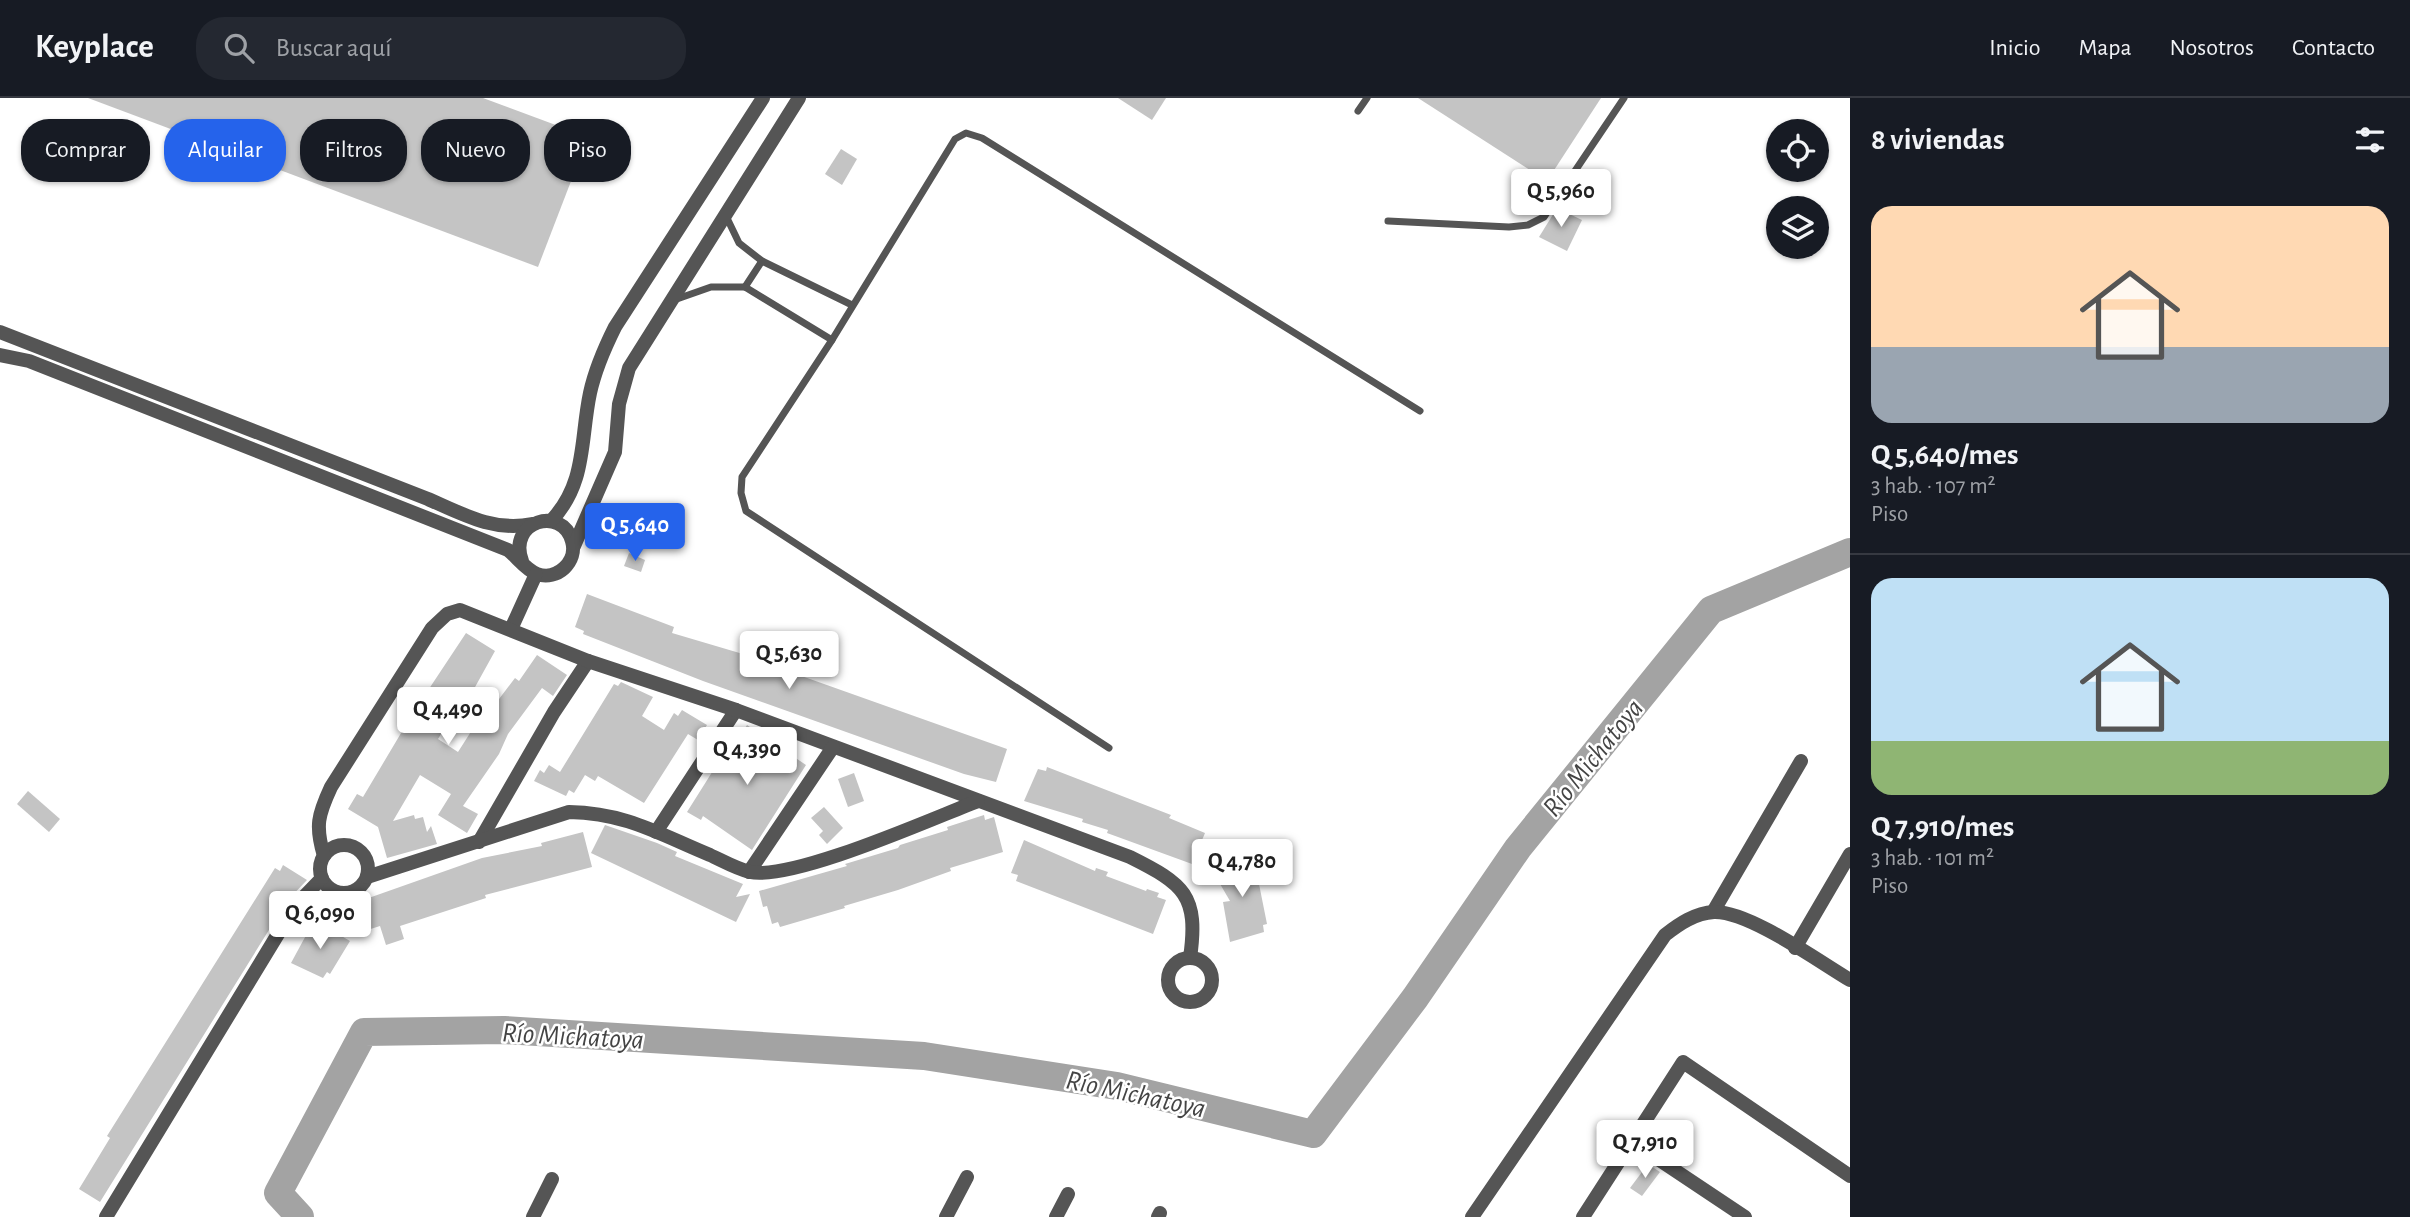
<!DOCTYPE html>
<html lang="es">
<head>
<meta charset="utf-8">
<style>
	body { margin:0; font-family:"Alegreya Sans",sans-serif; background:#242831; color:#f1f3f6; height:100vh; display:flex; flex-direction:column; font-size:26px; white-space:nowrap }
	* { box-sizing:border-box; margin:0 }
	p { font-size:23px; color:#9ea1a6 }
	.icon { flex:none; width:38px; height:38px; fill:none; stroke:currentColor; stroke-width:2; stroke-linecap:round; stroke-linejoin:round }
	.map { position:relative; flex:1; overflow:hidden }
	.side { display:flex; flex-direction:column; background:#171b24; width:560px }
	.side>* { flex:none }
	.top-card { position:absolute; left:21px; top:21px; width:665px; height:63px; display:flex; gap:14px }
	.fabs { position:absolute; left:1766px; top:21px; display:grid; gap:14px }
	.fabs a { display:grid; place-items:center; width:63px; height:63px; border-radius:50%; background:#171b24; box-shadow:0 2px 5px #0004; font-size:35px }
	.price { position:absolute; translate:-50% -60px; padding:0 16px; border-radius:7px; background:#fff; color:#222; font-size:23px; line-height:46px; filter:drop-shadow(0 2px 4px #0008) }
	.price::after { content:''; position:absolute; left:50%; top:42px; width:21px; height:16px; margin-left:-10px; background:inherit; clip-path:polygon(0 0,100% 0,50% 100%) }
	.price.current { background:#2563eb; color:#fff }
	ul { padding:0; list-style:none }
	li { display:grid; align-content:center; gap:14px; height:371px; padding:0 21px }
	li+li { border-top:2px solid #363941 }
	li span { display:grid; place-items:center; height:217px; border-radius:21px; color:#555 }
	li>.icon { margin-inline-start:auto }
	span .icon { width:126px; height:126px; fill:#fffc; stroke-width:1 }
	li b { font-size:30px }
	h2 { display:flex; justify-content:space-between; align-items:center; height:84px; padding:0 21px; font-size:30px }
	.chip { padding:0 24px; border-radius:28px; background:#171b24; box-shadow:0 2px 5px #0004; font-size:24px; line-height:63px }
	.chip.current { background:#2563eb; color:#fff }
	header { display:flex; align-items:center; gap:42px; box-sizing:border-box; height:98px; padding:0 35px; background:#171b24; border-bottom:2px solid #363941 }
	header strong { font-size:33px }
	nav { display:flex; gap:38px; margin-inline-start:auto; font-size:24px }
	.search { width:490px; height:63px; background:#242831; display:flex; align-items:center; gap:18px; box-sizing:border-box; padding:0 24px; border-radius:28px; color:#9ea1a6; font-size:26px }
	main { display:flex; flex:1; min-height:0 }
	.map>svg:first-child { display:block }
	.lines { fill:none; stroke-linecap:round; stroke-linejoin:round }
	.river { stroke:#a3a3a3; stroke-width:28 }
	.building { fill:#c4c4c4 }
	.lane { stroke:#555; stroke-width:7 }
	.street { stroke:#555; stroke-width:14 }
	.labels { text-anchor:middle; stroke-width:5; stroke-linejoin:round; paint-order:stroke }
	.water-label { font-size:28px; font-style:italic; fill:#444; stroke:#fff }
</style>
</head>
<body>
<header>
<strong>Keyplace</strong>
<div class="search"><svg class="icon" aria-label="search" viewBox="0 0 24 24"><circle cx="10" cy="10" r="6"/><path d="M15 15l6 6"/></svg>Buscar aquí</div>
<nav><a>Inicio</a><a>Mapa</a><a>Nosotros</a><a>Contacto</a></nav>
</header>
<main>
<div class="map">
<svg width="1850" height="1119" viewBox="0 0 1850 1119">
	<rect width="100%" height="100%" fill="#fff"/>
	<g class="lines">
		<polyline class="river" points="300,1119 278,1095 364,934 504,932 924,958 1117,988 1313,1036 1415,900 1518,750 1711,512 1850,454"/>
	</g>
	<g class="building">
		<polygon points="88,0 483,0 588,39 538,169"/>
		<polygon points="1118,0 1166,0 1152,22"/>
		<polygon points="1418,0 1601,0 1547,83"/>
		<polygon points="841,51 857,61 842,87 825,76"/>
		<polygon points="1557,110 1582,122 1567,153 1539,139"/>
		<polygon points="629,455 645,462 641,474 624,468"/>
		<polygon points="587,496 674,529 672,535 780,567 779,570 1007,651 996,684 964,676 703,583 583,536 584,533 575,529"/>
		<polygon points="466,535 495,553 464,609 459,606 438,641 458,654 486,610 490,613 515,580 519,583 537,557 567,577 553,598 542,590 508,636 499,656 463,708 478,716 467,735 438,717 451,696 420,677 393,723 414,717 415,721 423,719 427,734 431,728 437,746 387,760 378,729 348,711 357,696 363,699 413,615"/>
		<polygon points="621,584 653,599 642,618 664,632 674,615 678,618 682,612 707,627 698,642 688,636 644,705 598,678 595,683 585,677 574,695 569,692 566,698 534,683 540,672 544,675 549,667 560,674 614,586 618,588"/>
		<polygon points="747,627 806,667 752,752 703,718 701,722 687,714 738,633 742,635"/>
		<polygon points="1047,669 1171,717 1169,720 1205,735 1192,766 1107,735 1108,732 1082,724 1083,721 1024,703 1038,671 1046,673"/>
		<polygon points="854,675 864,703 848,709 838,681"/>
		<polygon points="28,693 60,721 49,734 17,706"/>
		<polygon points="824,709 843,730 827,746 819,737 823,733 811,720"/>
		<polygon points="984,717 985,722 994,719 1003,754 950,770 951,773 898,792 844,808 845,810 780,829 778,824 772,826 767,808 763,809 759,793 847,768 845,766 898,750 900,747 948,732 947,729"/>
		<polygon points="605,727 657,745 677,754 675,758 743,786 736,799 750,796 736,824 591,755"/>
		<polygon points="583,734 592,769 485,797 486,800 400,828 404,841 386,847 380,828 355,836 346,808 482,760 542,748 541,745"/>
		<polygon points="1024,742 1095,773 1096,770 1108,774 1106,778 1146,793 1147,791 1159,795 1157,799 1166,802 1153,836 1016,783 1018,777 1011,775"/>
		<polygon points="1242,755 1259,786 1267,826 1263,827 1264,834 1230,844 1223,804 1230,803 1216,779 1222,776 1218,769"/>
		<polygon points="283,767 307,782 287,803 100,1104 79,1091 110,1040 107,1038 275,770 280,773"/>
		<polygon points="319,825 350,843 330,876 327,874 323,880 291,865 310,830 315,833"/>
		<polygon points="1648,1066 1660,1074 1642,1098 1630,1090"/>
	</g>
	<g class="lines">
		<g class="lane">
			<polyline points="1358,13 1367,0"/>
			<polyline points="726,118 739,145 762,163 852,207"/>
			<polyline points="1388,123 1509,129 1528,127 1544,119 1624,0"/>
			<polyline points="745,189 762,163"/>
			<polyline points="674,202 711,189 745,189 832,242"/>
			<polyline points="1109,650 746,413 741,395 742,379 832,242 955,41 966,35 982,40 1420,313"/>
		</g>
		<g class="street">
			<path d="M0,234L428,401C462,416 494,434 532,426"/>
			<path d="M0,257L29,263L508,452C517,459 526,472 537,476C557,483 578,464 572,443C562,407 507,423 522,463"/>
			<path d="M551,423C587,385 580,342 590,295C595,272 604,251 615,229L763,0"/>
			<polyline points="574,448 615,354 619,306 629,270 799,0"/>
			<polyline points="511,531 536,476"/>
			<polyline points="656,734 736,612"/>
			<polyline points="479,744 554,614 588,563"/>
			<circle cx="344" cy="771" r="24"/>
			<path d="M324,758C315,728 318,717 331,689L432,530L447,516L460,512L588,563L736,612L1130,759C1184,786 1199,797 1190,860"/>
			<polyline points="749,774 833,649"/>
			<path d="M367,779L569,714C626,715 659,736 710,757C723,763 737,771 750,774C793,783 931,721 978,703"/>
			<polyline points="1713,814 1801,663"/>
			<polyline points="1795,850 1850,756"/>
			<circle cx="1190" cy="882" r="22"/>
			<polyline points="1631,1043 1745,1119"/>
			<polyline points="106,1119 295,808 322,780"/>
			<polyline points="533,1119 552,1081"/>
			<polyline points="946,1119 967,1079"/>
			<polyline points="1056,1119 1068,1096"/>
			<polyline points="1158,1119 1160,1115"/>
			<path d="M1472,1119L1665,837C1679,826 1695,815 1714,814C1749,813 1818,863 1850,882"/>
			<polyline points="1583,1119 1683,964 1850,1078"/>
		</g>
	</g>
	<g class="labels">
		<g class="water-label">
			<text transform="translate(1592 659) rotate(-51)" y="10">Río Michatoya</text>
			<text transform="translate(573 937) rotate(3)" y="10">Río Michatoya</text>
			<text transform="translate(1136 995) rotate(12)" y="10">Río Michatoya</text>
		</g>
	</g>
</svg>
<div class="fabs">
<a><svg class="icon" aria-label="locate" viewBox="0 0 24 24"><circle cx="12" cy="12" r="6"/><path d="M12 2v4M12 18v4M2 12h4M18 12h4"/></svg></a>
<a><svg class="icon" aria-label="layers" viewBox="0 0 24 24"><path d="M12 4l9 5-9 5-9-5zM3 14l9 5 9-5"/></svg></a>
</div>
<b class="price" style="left:1561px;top:131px">Q 5,960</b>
<b class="price current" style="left:635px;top:465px">Q 5,640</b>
<b class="price" style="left:789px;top:593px">Q 5,630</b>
<b class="price" style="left:448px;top:649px">Q 4,490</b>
<b class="price" style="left:747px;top:689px">Q 4,390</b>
<b class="price" style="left:1242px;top:801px">Q 4,780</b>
<b class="price" style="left:320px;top:853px">Q 6,090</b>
<b class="price" style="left:1645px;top:1082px">Q 7,910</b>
<div class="top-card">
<a class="chip">Comprar</a>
<a class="chip current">Alquilar</a>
<a class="chip">Filtros</a>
<a class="chip">Nuevo</a>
<a class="chip">Piso</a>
</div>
</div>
<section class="side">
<h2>8 viviendas<svg class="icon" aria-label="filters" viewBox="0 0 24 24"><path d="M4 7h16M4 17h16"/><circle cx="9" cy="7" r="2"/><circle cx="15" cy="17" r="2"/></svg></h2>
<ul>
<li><span style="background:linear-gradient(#ffd9b3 65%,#9aa5b1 0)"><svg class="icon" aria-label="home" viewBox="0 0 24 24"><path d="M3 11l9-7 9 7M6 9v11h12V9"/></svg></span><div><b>Q 5,640/mes</b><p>3 hab. · 107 m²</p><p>Piso</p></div></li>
<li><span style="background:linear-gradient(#bfe0f5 75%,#8fb573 0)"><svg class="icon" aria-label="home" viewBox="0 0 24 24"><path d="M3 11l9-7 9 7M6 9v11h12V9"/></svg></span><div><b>Q 7,910/mes</b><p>3 hab. · 101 m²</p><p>Piso</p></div></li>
</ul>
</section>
</main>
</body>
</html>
